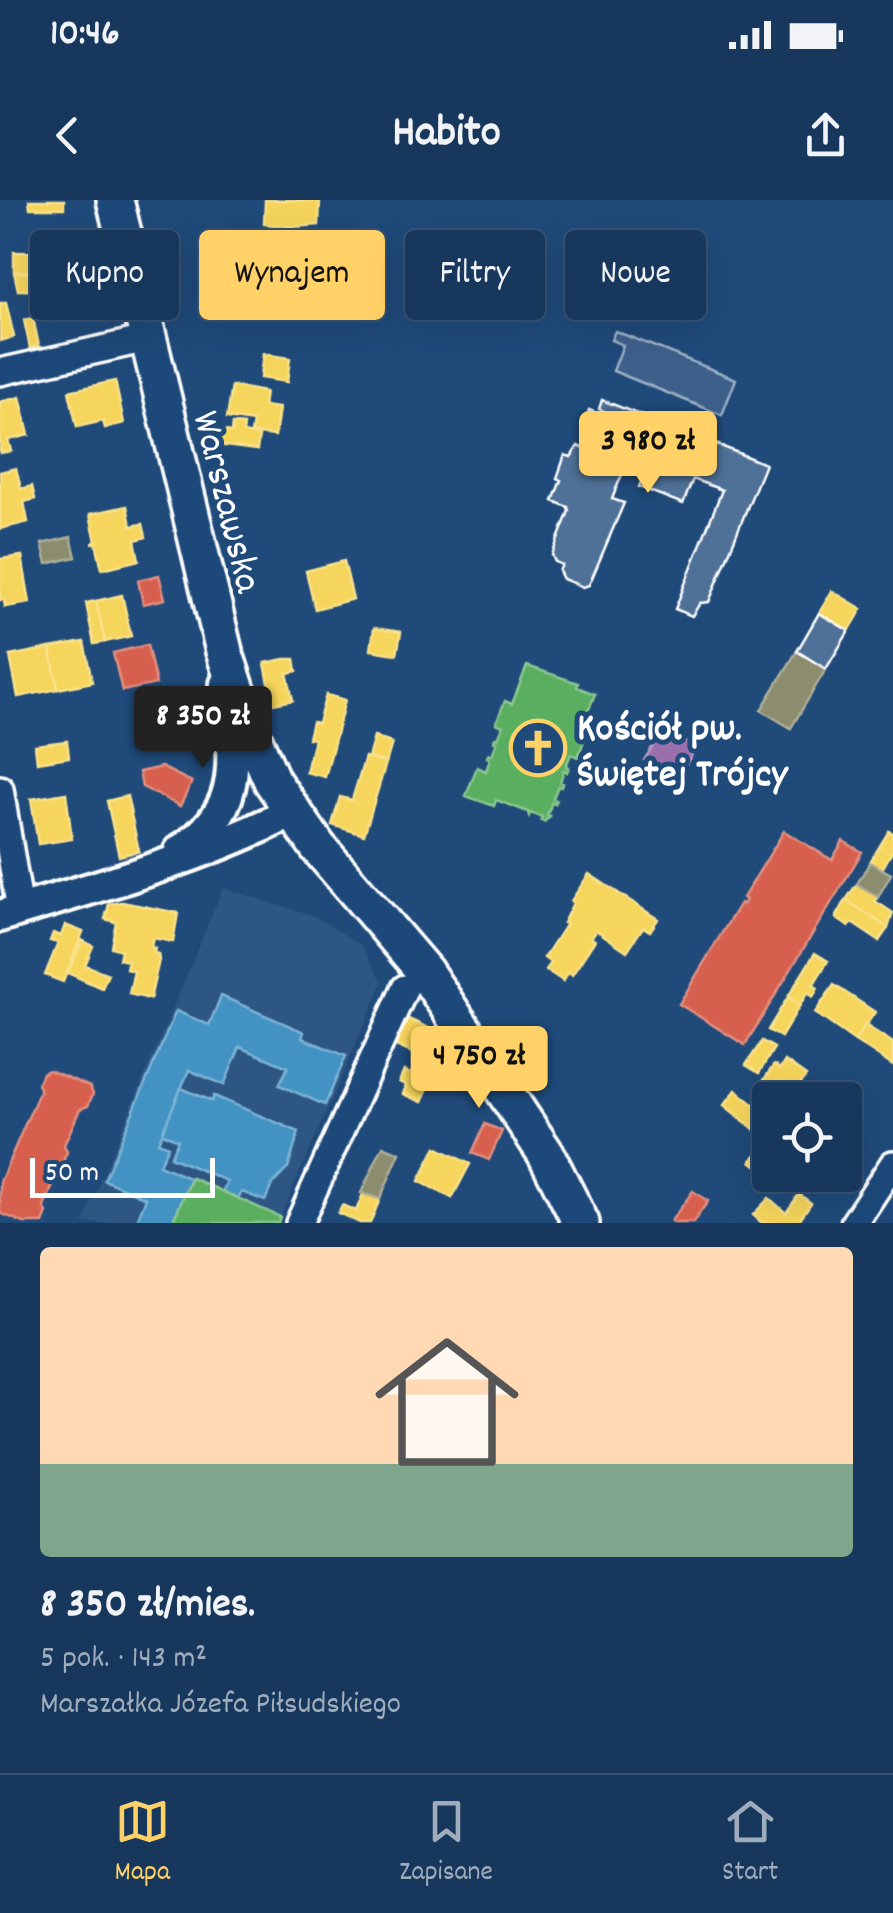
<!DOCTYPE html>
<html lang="pl">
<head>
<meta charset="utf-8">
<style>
	body { margin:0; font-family:Dekko,sans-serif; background:#203f62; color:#f1f3f6; height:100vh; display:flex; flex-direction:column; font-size:38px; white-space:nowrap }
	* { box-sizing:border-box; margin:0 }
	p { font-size:32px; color:#9eacbb }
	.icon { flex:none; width:55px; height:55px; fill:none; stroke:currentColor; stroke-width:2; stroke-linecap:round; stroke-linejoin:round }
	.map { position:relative; height:1023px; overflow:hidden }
	.sheet { display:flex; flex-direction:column; background:#17385c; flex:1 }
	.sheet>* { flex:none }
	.guide { position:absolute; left:30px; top:30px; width:835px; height:90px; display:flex; gap:20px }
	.buttons { position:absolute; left:752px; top:882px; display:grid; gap:20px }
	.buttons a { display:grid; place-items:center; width:110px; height:110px; border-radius:10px; background:#17385c; box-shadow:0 10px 40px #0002,0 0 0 2px #365272; font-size:50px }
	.scale { position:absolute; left:30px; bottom:25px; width:185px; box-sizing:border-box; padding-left:10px; border:5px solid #fff; border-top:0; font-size:28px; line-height:35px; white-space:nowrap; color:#fff; -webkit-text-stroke:8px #1f4a7a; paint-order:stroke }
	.price { position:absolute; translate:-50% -85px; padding:0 22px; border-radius:10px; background:#ffd166; color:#111; font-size:32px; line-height:65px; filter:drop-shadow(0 2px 5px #0008) }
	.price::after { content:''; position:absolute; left:50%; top:60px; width:30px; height:22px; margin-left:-15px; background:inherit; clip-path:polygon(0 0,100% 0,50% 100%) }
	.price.active { background:#222; color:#fff }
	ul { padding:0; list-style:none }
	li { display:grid; align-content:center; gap:20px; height:530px; padding:0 40px }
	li+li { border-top:2px solid #365272 }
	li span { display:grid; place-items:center; height:310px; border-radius:10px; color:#555 }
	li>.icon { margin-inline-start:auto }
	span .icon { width:180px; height:180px; fill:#fffc; stroke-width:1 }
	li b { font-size:42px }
	.pill { padding:0 35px; border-radius:10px; background:#17385c; box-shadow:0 10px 40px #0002,0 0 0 2px #365272; font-size:35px; line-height:90px }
	.pill.active { background:#ffd166; color:#111 }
	.status { display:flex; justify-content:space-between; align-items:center; height:70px; padding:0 50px; background:#17385c; direction:ltr }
	.status svg { height:28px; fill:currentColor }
	header { display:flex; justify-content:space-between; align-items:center; height:130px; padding:0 40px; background:#17385c; font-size:45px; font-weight:700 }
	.menu { display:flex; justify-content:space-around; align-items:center; height:140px; border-top:2px solid #365272; background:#17385c; font-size:28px; color:#9eacbb }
	.menu a { display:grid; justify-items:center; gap:5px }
	.menu .active { color:#ffd166 }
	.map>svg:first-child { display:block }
	.built { fill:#2e5683 }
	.green { fill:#3c618b; stroke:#9eb0c5; stroke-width:2.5 }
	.homes { fill:#f6d55c; stroke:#f9e28d; stroke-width:2.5 }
	.shops { fill:#d6604d; stroke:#e29082; stroke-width:2.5 }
	.offices { fill:#9970ab; stroke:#b89bc4; stroke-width:2.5 }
	.schools { fill:#4393c3; stroke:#7bb3d5; stroke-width:2.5 }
	.public { fill:#5aae61; stroke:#8cc690; stroke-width:2.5 }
	.industry { fill:#8c8c6e; stroke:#aeae9a; stroke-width:2.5 }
	.building { fill:#507197; stroke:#fff; stroke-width:2.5 }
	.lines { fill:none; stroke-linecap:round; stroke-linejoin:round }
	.minor-casing { stroke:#fff; stroke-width:32 }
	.tertiary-casing { stroke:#fff; stroke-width:38 }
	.secondary-casing { stroke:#fff; stroke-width:42 }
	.minor { stroke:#1f4a7a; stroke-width:25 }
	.tertiary { stroke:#1f4a7a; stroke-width:30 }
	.secondary { stroke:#1f4a7a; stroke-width:35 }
	.labels { text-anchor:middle; stroke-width:10; stroke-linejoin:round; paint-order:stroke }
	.street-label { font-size:40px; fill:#fff; stroke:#1f4a7a }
	.poi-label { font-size:40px; font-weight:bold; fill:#fff; stroke:#1f4a7a; text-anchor:start }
</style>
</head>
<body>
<div class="status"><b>10:46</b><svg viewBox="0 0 49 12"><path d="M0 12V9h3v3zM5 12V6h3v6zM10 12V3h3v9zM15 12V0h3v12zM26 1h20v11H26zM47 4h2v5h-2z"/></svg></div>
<header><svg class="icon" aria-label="back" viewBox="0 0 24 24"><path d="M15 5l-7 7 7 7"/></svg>Habito<svg class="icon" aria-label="share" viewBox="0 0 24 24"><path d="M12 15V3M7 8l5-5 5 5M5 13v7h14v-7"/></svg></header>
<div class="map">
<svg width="893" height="1023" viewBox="0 0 893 1023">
	<rect width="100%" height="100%" fill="#1f4a7a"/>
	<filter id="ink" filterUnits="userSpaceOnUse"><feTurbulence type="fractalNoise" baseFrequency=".01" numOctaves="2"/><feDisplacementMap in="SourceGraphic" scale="20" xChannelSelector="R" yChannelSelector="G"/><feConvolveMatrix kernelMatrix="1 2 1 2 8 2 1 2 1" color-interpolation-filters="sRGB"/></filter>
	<g filter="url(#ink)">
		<polygon class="built" points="223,688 315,716 361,745 383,782 278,1023 83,1023"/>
		<polygon class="green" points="615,131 736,179 722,215 613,171 623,145 611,140"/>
		<g class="homes">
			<polygon points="29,0 64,0 64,8 30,8"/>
			<polygon points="265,0 320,0 319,25 293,27 264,24"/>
			<polygon points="14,52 79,53 78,72 14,72"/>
			<polygon points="248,63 292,64 291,108 247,107"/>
			<polygon points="14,72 78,72 78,91 18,90"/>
			<polygon points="0,103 6,103 14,137 0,141"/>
			<polygon points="33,118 39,146 30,148 24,120"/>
			<polygon points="263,154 290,158 287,182 260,178"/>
			<polygon points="115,181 124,223 105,228 103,221 77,227 69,191"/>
			<polygon points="232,186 265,192 263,206 279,208 275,236 251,233 253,222 227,218"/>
			<polygon points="20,197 29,235 8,240 11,251 0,253 0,202"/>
			<polygon points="233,224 244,225 243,233 259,236 257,250 217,245 219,230 232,232"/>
			<polygon points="16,268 21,289 32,286 35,299 24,302 28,322 0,329 0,272"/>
			<polygon points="127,306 131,326 143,324 146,337 135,340 139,360 102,369 96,342 92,343 96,341 90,314"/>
			<polygon points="22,356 30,403 5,407 4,400 0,400 0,359"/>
			<polygon points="344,361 353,399 315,409 306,371"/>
			<polygon points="832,391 862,409 849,431 819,413"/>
			<polygon points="122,395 131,436 105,442 96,401"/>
			<polygon points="96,401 105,442 94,444 86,403"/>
			<polygon points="374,428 401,432 397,454 371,450"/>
			<polygon points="84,442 92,482 58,489 50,448"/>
			<polygon points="50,448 58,489 18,497 10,456"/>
			<polygon points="285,459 295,459 297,471 287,473 293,500 273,504 265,463"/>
			<polygon points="326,495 345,500 325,577 306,572 314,539 308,538 312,522 318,523"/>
			<polygon points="374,537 392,543 386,563 368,558"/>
			<polygon points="67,541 69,557 37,562 35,545"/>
			<polygon points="365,557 386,563 364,635 332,625 340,597 352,600"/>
			<polygon points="66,593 72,639 38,644 31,599"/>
			<polygon points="127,596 139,651 119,656 107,601"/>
			<polygon points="889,631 893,633 893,650 882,669 870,662"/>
			<polygon points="589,674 658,719 650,731 643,727 627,751 596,730 591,738 595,740 572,775 568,773 563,781 546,770 551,763 544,758 566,724 563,723 573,703 571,701"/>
			<polygon points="857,684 878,697 875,701 893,713 888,728 846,700"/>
			<polygon points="846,700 888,728 879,741 852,723 849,727 836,718"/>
			<polygon points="122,702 178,713 173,742 153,738 151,747 155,748 154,753 158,754 159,760 150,799 129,794 134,771 126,769 128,761 119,759 121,750 111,747 116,722 105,719 109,704"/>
			<polygon points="65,725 83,732 63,782 45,775 58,743 50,741 53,733 61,736"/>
			<polygon points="82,740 93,746 85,765 108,774 102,788 68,773"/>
			<polygon points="815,753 828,761 813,785 818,788 813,797 807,793 800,805 788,797"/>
			<polygon points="834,785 875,812 855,841 815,813"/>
			<polygon points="788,797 800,805 781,837 768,830"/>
			<polygon points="406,818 433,830 429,838 447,846 422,902 403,894 406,885 399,882 404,871 411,874 419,856 394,845"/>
			<polygon points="865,825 893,843 893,866 855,841"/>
			<polygon points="762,841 774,848 759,873 746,865"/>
			<polygon points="785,861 806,876 789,900 770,901 756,891 774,865 780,869"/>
			<polygon points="736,890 770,917 768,940 724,905"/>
			<polygon points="770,938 770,974 769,975 751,961"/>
			<polygon points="436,947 470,964 452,998 419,981"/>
			<polygon points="364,992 380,999 370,1023 360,1023 338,1013 342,1005 356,1011"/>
			<polygon points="799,994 811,1003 797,1023 762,1023 753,1015 769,998 786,1013"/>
		</g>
		<g class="shops">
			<polygon points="159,375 165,399 143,404 138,380"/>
			<polygon points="147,445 156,484 122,491 113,453"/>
			<polygon points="161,567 192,582 180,606 142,587 139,572"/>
			<polygon points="784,631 832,660 843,641 862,652 745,845 679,804 740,703 743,705 746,700 743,698"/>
			<polygon points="49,870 90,887 93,894 88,906 80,909 64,945 67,952 44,1007 47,1013 43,1023 24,1023 0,1013 0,982 40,890 37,884 42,873"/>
			<polygon points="485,924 502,931 489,960 472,953"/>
			<polygon points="693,991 708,1001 693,1023 674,1023 671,1021"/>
		</g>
		<polygon class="offices" points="664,529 696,548 676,580 644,560"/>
		<g class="schools">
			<polygon points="221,796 304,832 302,838 346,856 325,905 279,885 288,867 240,847 224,885 189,870 158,942 168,946 159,965 191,979 172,1023 136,1023 146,998 104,980 176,811 209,825"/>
			<polygon points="181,888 212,901 214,896 299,932 288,968 272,985 265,1001 242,992 238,998 222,992 227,981 170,957 178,940 162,933"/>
		</g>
		<g class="public">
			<polygon points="527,466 578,483 577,487 595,494 580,532 586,535 578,557 571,554 566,566 569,567 567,572 564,570 560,582 563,583 561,587 558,586 553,598 556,600 555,604 552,602 547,615 550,616 544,622 541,621 542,617 530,613 529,616 528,612 496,600 494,606 466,596 477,567 486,571 490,559 487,557 489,553 492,555 497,542 494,541 495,537 498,538 503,526 496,523 505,501 512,504"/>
			<polygon points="192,978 280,1017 278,1023 172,1023"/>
		</g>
		<g class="industry">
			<polygon points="305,64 328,70 323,92 300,87"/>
			<polygon points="71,337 76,357 47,364 42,344"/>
			<polygon points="797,451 826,469 791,528 761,510"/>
			<polygon points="870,662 891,674 878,697 857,684"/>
			<polygon points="383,946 400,953 380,999 361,993"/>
		</g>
		<g class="building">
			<polygon points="602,200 645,217 637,236 651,241 653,237 681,248 679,253 693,258 701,238 765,264 709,402 700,403 692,416 675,409 722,290 693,279 683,304 639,287 644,274 625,267 612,299 624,303 589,385 583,387 563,379 559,371 562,365 555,362 552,355 569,311 568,307 553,301 561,280 557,278 565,255 571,257 578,246 588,250 594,234 585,230 584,225 589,210 602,215 604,211 599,209"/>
			<polygon points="819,413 849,431 826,469 797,451"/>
		</g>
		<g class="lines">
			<g class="minor-casing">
				<g id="minor">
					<polyline points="0,172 147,139"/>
					<polyline points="0,589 20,710"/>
					<polyline points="299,1023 405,788"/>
					<polyline points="854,1023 893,964"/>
				</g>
			</g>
			<g class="tertiary-casing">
				<g id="tertiary">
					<path d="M180,651C249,606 232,555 226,484"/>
					<path d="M0,716C101,685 197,660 292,612"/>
				</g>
			</g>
			<g class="secondary-casing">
				<polyline id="secondary" points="115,0 224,451 251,533 272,581 318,647 425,772 546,954 581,1023"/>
			</g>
			<use href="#minor" class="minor"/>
			<use href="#tertiary" class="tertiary"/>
			<use href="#secondary" class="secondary"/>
		</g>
	</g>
	<defs>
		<g id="church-ring" transform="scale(2.875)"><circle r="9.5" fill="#1f4a7a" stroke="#ffd166" stroke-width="1.5"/><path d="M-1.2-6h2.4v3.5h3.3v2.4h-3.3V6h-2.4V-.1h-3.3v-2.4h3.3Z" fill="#ffd166"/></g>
	</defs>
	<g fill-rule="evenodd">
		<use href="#church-ring" x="538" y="548"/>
	</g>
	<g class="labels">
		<g class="street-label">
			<text transform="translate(230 301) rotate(76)" y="14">Warszawska</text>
		</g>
		<g class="poi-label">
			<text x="577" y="539">Kościół pw.<tspan x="577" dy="46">Świętej Trójcy</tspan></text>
		</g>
	</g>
</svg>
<div class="buttons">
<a><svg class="icon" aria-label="locate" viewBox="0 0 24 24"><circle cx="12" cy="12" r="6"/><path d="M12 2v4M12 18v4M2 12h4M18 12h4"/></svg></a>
</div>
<div class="scale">50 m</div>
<b class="price" style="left:648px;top:296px">3 980 zł</b>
<b class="price active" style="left:203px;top:571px">8 350 zł</b>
<b class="price" style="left:479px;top:911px">4 750 zł</b>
<div class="guide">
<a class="pill">Kupno</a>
<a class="pill active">Wynajem</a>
<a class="pill">Filtry</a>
<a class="pill">Nowe</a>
</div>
</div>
<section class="sheet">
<ul>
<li><span style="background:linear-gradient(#ffd9b3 70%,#7fa58c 0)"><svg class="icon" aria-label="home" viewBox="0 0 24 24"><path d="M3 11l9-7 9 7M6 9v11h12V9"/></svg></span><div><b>8 350 zł/mies.</b><p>5 pok. · 143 m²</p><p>Marszałka Józefa Piłsudskiego</p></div></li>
</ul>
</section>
<nav class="menu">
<a class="active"><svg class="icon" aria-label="map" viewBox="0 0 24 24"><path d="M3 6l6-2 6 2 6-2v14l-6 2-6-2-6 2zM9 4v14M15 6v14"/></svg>Mapa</a>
<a><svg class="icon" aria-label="saved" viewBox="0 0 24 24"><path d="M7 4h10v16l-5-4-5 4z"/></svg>Zapisane</a>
<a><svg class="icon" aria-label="home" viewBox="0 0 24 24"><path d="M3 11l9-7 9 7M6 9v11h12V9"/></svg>Start</a>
</nav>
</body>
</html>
